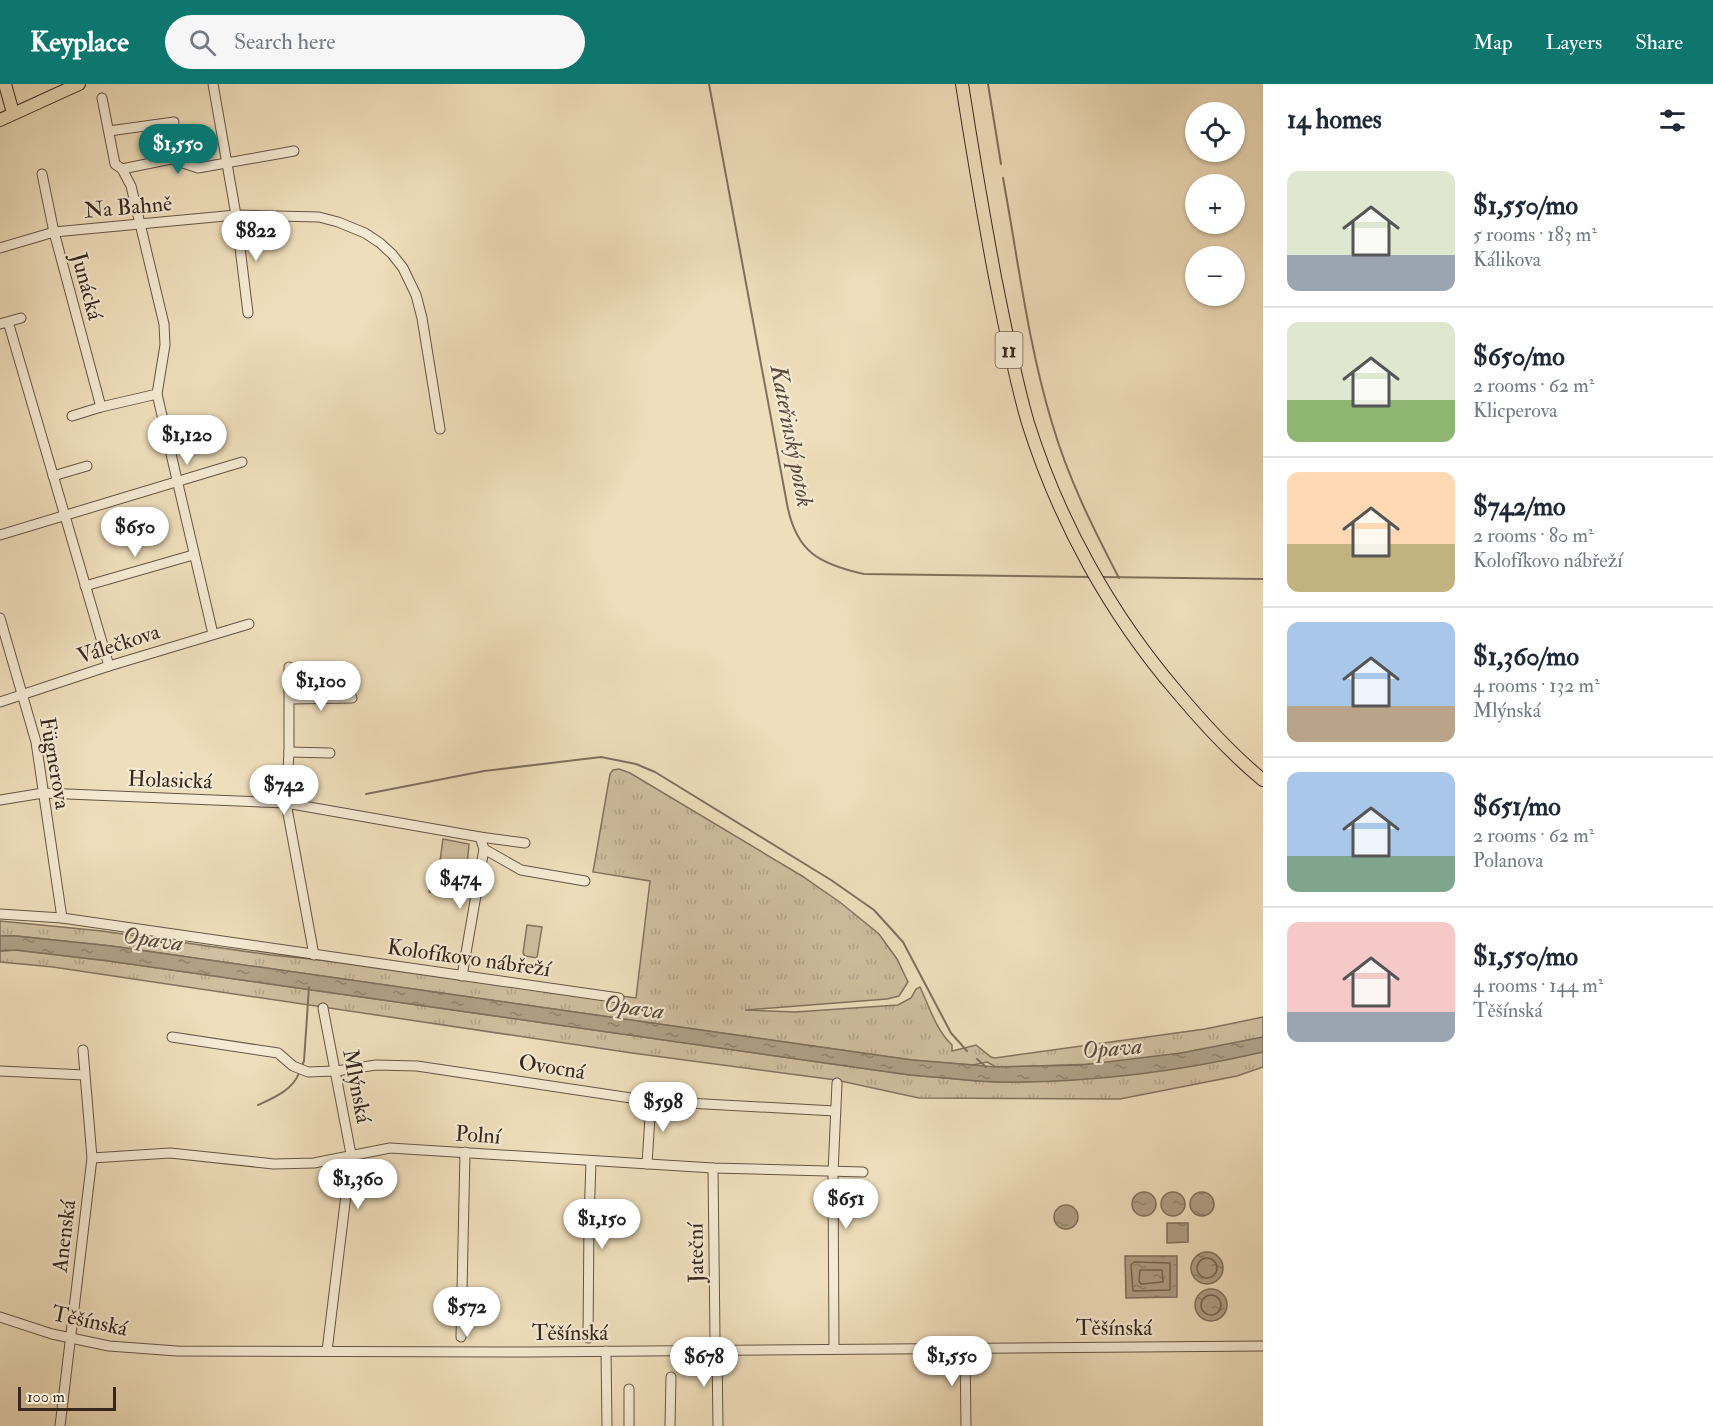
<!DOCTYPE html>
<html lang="en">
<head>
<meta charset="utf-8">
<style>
	body { margin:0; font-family:"IM FELL Double Pica",serif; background:#f6f6f7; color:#1f2937; height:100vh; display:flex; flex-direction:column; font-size:22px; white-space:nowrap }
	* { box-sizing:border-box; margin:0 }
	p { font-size:20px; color:#747a83 }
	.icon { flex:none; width:33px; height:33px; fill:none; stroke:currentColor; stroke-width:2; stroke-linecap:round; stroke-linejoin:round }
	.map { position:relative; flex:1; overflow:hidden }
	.panel { display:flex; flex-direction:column; background:#fff; width:450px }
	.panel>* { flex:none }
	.tools { position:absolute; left:1185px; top:18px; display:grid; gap:12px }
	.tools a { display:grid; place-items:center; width:60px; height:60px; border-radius:50%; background:#fff; box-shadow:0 2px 4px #0004; font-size:30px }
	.scale { position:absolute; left:18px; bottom:15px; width:98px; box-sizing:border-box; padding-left:6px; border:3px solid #37271f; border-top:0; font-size:16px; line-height:21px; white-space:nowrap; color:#37271f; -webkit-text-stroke:4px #f5ead3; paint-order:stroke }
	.price { position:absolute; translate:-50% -51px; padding:0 14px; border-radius:21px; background:#fff; color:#222; font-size:20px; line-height:39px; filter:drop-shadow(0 2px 3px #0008) }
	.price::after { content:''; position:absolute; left:50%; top:36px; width:18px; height:14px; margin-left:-9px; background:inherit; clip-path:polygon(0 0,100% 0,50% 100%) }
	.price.selected { background:#0f766e; color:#fff }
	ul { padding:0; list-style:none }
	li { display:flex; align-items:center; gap:18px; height:150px; padding:0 24px }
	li+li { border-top:2px solid #e0e1e3 }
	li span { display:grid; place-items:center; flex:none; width:168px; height:120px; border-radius:12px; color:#555 }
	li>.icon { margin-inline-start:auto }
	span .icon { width:72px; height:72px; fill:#fffc; stroke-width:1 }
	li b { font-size:26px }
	h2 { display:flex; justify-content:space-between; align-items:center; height:72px; padding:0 24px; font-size:26px }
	header { display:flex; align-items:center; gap:36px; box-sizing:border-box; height:84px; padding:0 30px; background:#0f766e; color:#fff }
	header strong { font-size:28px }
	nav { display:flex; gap:33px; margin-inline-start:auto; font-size:21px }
	.search { width:420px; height:54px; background:#f6f6f7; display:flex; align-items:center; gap:15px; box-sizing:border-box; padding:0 21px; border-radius:33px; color:#747a83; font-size:22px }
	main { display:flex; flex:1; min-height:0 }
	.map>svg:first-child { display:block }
	.grass { fill:url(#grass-tufts); stroke:#847360; stroke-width:1.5 }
	.pitch { fill:#d0bfa0; stroke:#847360; stroke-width:1.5 }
	.water { fill:url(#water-ripples); stroke:#80705d; stroke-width:1.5 }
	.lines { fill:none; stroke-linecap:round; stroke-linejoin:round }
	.shore { stroke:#746452; stroke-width:1.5 }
	.stream { stroke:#80705d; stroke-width:2 }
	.minor-casing { stroke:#655546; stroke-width:11 }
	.major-casing { stroke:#37271f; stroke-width:14 }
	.minor { stroke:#f5ead3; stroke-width:9 }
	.major { stroke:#efdebb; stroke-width:12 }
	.labels { text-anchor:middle; stroke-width:4.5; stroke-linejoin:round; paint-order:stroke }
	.shield { fill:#f5ead3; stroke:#706255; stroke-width:1.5 }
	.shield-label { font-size:21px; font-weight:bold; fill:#37271f }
	.street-label { font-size:22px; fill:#37271f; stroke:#f5ead3 }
	.water-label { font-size:24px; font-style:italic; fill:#5b4b3e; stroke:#f5ead3 }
</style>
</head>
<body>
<header>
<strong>Keyplace</strong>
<div class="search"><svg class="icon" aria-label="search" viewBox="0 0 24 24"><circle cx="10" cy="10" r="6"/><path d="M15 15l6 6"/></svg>Search here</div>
<nav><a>Map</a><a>Layers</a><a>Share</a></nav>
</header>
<main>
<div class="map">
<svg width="1263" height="1342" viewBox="0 0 1263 1342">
	<defs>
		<pattern id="grass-tufts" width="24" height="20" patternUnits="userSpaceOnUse" patternTransform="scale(1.5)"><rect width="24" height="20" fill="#d0bfa0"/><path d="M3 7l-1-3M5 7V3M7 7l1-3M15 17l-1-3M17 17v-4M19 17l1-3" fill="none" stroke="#b3a489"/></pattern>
		<pattern id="water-ripples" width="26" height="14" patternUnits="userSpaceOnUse" patternTransform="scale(1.5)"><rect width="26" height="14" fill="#b0a086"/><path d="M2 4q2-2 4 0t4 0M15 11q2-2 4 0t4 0" fill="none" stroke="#90826d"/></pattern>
	</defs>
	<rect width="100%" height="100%" fill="#efdebb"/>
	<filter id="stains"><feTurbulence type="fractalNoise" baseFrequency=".00333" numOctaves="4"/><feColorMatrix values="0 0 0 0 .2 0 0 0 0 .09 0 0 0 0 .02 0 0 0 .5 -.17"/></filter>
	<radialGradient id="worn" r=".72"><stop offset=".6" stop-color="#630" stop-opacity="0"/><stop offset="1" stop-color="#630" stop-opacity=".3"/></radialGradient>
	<g class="grass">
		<path d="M619,685L630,689L802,792L841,819L879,850L897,875L908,898L899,912L887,915L745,926L795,928L898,921L911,914L916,905L920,903C929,922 936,946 952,961V967L976,961L991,973L995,974L1205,945L1263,933V954L1192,968L1098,980L996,983L987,978L973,981L912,976L111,862L16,852H0V837L102,847L271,871L459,890L636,914L650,797L593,788L610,690L613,686Z"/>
		<path d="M16,866L109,877L910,991C939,993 968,997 997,998C1087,999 1175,985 1263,968V983L1237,992L1120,1015L919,1014L836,996L632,969L53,883L0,878V867Z"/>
	</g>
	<g class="pitch">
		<polygon points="443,755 469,760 467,782 440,777"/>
		<polygon points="434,782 463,787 459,814 429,808"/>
		<polygon points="527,841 542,843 537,874 525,872 523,869"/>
	</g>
	<g class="water">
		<path d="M0,852H16L111,862L912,976L997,983L1082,981L1181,969L1263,953V968C1177,988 1086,999 998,998C969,997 939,993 910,991L109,877L16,866L0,867Z"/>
		<circle cx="1144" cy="1120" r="12"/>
		<circle cx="1202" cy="1120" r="12"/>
		<circle cx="1173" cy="1120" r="12"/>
		<circle cx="1066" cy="1133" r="12"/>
		<polygon points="1167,1139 1188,1139 1188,1158 1167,1159"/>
		<circle cx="1207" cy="1184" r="16"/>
		<polygon points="1125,1172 1177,1172 1177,1213 1126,1214"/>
		<circle cx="1211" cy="1221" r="16"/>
	</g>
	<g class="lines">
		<g class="shore">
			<circle cx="1207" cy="1184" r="10"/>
			<polygon points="1134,1178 1170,1179 1170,1206 1133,1207 1131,1181"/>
			<polygon points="1140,1186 1162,1186 1163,1198 1141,1200 1139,1197"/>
			<circle cx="1211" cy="1221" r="10"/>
		</g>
		<g class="stream">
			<path d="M709,0L787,420C796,468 819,480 864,490L1091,493"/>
			<polyline points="988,0 1001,80"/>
			<path d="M1003,94C1018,175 1028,260 1052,339C1068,394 1093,444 1119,494"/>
			<polyline points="1103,493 1263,495"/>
			<polyline points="366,710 484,687 601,673 636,680 655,688 831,796 874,826 903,858 951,949 967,967"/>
			<polyline points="977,975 986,983"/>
			<polyline points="301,984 304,977 309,903"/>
			<path d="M258,1021C273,1014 293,1006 299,989"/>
		</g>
		<g class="minor-casing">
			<g id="minor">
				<polyline points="213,0 236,131 248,229"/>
				<polyline points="102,14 115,80 122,85 131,102 164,240 165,261 157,310 213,550"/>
				<polyline points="109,47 174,38"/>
				<polyline points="122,85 171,75 198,84 294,67"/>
				<polyline points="42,90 54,148 101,323"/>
				<polyline points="0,164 54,148 236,131 319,133 338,138 365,149 380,159 392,170 403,184 416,211 422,234 440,345"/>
				<polyline points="6,239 9,241 109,582"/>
				<polyline points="0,240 21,234"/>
				<polyline points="72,332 101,323 157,310"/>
				<polyline points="53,392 87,382"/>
				<polyline points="0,451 242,378"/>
				<polyline points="85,502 193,471"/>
				<polyline points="0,534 36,658 62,834"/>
				<polyline points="289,583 289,668 286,719 314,871"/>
				<polyline points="290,615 352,614"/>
				<polyline points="0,618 109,582 249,540"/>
				<polyline points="289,668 330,669"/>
				<polyline points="0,716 43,709 286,719 480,753 525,759"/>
				<polyline points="484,765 521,786 585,797"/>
				<polyline points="0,830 62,834 619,914"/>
				<polyline points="462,892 484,765 480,753"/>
				<polyline points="323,924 351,1070 327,1267"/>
				<polyline points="172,953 278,969 293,982 308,988 336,987 376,981 417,982 651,1017 835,1027"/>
				<polyline points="0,987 84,991"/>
				<polyline points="92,1074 170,1069 274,1080 314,1079 390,1064 713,1084 863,1088"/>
				<polyline points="647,1080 651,1017"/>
				<polyline points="713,1084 715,1254"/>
				<polyline points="0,1233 52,1250 109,1262 177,1267 529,1268 1263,1262"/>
				<polyline points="461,1253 465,1068"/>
				<polyline points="588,1254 589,1137 591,1077"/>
				<polyline points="965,1264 966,1342"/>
				<polyline points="717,1265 718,1342"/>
				<polyline points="834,1265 833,1089 837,999"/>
				<polyline points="606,1267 607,1342"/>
				<polyline points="60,1342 92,1074 83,966"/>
				<polyline points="629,1342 629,1305"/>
				<polyline points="670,1342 671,1293"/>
			</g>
		</g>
		<g class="major-casing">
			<g id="major">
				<polyline points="5,0 13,29"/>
				<path d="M962,0C972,64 983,129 995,193C1005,242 1014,291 1028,339C1059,437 1110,530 1177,608C1203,639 1231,670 1263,696"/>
				<polyline points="0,36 79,0"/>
			</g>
		</g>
		<use href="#minor" class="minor"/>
		<use href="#major" class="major"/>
	</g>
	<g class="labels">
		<rect class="shield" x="995.5" y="248" width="27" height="36" rx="4.5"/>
		<g class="shield-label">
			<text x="1009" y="273">11</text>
		</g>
		<g class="street-label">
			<text transform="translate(128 122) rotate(-5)" y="8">Na Bahně</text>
			<text transform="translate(88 202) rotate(75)" y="8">Junácká</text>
			<text transform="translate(118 559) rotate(-18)" y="8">Válečkova</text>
			<text transform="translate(56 679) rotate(80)" y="8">Fügnerova</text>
			<text transform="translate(170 695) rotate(2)" y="8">Holasická</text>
			<text transform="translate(469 873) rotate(8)" y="8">Kolofíkovo nábřeží</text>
			<text transform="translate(552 982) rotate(9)" y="8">Ovocná</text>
			<text transform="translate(358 1002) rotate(79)" y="8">Mlýnská</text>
			<text transform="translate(478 1050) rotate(4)" y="8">Polní</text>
			<text transform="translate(63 1152) rotate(-83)" y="8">Anenská</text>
			<text transform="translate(695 1169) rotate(-91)" y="8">Jateční</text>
			<text transform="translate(90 1236) rotate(12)" y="8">Těšínská</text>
			<text x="1114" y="1251">Těšínská</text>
			<text x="570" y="1256">Těšínská</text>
		</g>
		<g class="water-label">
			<text transform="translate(792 352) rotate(79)" y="8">Kateřinský potok</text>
			<text transform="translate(153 855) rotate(8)" y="8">Opava</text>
			<text transform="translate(634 923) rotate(8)" y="8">Opava</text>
			<text transform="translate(1112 964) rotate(-5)" y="8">Opava</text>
		</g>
	</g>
	<rect width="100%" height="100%" filter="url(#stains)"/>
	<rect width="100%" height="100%" fill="url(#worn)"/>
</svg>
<div class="tools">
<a><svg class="icon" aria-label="locate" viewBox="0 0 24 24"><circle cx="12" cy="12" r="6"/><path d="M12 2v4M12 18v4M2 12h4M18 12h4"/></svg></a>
<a>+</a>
<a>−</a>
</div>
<div class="scale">100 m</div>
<b class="price selected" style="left:178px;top:91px">$1,550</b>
<b class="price" style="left:256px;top:178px">$822</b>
<b class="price" style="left:187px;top:382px">$1,120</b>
<b class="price" style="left:135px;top:474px">$650</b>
<b class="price" style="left:321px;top:628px">$1,100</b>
<b class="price" style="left:284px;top:732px">$742</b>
<b class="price" style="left:460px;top:826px">$474</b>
<b class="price" style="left:663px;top:1049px">$598</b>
<b class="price" style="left:358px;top:1126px">$1,360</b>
<b class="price" style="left:846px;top:1146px">$651</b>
<b class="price" style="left:602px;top:1166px">$1,150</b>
<b class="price" style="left:467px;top:1254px">$572</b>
<b class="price" style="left:952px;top:1303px">$1,550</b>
<b class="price" style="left:704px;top:1304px">$678</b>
</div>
<section class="panel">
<h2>14 homes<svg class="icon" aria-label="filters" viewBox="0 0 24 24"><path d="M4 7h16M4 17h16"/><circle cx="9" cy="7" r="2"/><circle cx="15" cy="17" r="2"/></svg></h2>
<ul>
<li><span style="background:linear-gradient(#dfe7d0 70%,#9aa5b1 0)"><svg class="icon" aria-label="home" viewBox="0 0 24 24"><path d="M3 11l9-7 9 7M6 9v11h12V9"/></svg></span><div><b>$1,550/mo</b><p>5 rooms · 183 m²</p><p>Kálikova</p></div></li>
<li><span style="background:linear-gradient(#dfe7d0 65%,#8fb573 0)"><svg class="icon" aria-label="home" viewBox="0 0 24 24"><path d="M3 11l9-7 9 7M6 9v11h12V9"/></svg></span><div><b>$650/mo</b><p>2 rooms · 62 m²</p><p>Klicperova</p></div></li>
<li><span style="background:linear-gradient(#ffd9b3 60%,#c2b280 0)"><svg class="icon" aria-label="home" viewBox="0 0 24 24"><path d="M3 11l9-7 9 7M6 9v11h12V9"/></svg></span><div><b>$742/mo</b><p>2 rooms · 80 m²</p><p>Kolofíkovo nábřeží</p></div></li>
<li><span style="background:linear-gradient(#a9c7e8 70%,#b9a48a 0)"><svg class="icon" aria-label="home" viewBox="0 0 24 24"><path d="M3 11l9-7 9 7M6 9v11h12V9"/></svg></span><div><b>$1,360/mo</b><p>4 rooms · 132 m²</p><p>Mlýnská</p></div></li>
<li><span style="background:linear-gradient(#a9c7e8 70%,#7fa58c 0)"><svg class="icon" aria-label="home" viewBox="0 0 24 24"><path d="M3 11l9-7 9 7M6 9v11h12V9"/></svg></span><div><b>$651/mo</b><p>2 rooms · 62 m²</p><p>Polanova</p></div></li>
<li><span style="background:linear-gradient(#f6c9c9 75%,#9aa5b1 0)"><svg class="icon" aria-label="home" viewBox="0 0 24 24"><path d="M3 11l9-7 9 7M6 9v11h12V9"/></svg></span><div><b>$1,550/mo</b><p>4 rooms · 144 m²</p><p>Těšínská</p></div></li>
</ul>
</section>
</main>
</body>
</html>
